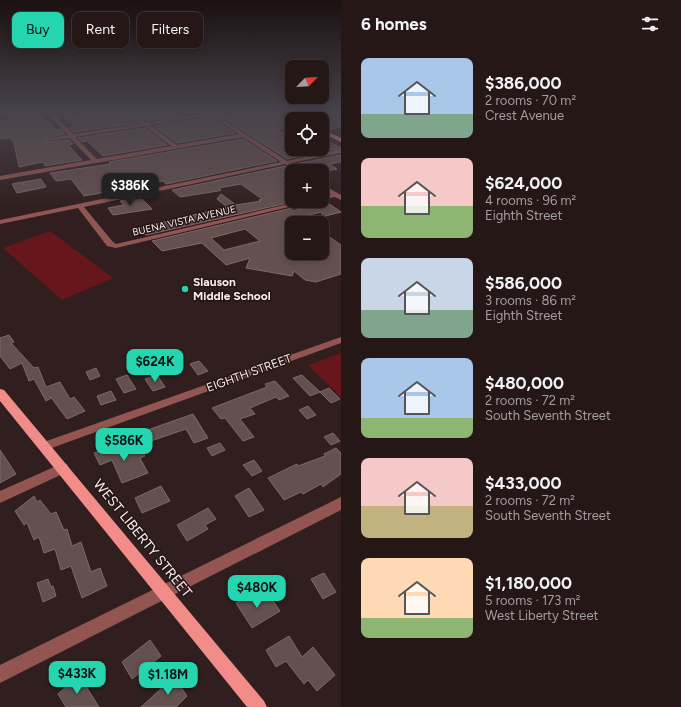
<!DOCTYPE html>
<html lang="en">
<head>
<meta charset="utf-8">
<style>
	body { margin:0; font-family:Figtree,sans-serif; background:#302423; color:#f1f3f6; height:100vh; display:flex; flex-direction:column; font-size:15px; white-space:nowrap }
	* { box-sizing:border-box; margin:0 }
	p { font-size:13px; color:#a39fa1 }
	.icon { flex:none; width:22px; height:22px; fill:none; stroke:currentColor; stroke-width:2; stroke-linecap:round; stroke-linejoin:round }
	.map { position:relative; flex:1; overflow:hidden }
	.panel { display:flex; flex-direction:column; background:#241716; width:340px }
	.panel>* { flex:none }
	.hud { position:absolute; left:12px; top:12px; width:269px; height:36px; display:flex; gap:8px }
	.needle { width:26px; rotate:65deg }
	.fabs { position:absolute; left:285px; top:60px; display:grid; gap:8px }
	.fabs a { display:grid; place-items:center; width:44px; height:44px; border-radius:8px; background:#241716; box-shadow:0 2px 10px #0003,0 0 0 1px #413635; font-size:20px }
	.price { position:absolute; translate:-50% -34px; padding:0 9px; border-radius:8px; background:#24d5af; color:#111; font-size:13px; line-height:26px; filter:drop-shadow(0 1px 2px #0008) }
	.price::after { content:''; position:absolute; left:50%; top:24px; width:12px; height:9px; margin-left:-6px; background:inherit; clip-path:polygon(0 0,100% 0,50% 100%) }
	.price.on { background:#222; color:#fff }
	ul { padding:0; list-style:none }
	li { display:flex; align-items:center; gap:12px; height:100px; padding:0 20px }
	li span { display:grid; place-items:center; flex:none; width:112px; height:80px; border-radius:8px; color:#555 }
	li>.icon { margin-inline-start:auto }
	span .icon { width:48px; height:48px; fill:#fffc; stroke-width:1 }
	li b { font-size:17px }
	h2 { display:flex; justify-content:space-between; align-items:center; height:48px; padding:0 20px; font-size:17px }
	.pill { padding:0 14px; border-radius:8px; background:#241716; box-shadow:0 2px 10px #0003,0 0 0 1px #413635; font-size:14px; line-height:36px }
	.pill.on { background:#24d5af; color:#111 }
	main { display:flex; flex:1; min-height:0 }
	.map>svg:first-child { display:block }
	.green { fill:#67171b }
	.building { fill:#64514f; stroke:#7d6968; fill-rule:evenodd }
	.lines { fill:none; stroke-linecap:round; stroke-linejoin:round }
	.minor { fill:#925552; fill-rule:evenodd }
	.major { fill:#f28c88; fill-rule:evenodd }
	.poi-dot { fill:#24d5af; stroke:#251615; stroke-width:1.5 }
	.labels { text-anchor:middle; stroke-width:3; stroke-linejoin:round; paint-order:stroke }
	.far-street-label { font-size:10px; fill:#f9edec; stroke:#251615 }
	.poi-label { font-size:12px; font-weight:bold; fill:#f9edec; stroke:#251615; text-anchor:start }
	.street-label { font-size:12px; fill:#f9edec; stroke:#251615 }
	.near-street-label { font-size:14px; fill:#f9edec; stroke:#251615 }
</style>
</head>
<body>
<main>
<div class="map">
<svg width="341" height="707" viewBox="0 0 341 707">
	<rect width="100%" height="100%" fill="#301f1e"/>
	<g class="green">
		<polygon points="50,231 113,278 62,300 3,248"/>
		<polygon points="341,353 341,397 308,365"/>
	</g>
	<g class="building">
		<polygon points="6,112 38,112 56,130 61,129 65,134 45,138 44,142 69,140 73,144 68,145 82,160 45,166 43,162 19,167 14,143 10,138 0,139 0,121 13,121"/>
		<polygon points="108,112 126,112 138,123 74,132 69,128 75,127 64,116"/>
		<polygon points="136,112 200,112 146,121"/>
		<polygon points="272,112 292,123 292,126 277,129 285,134 280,135 292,142 292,149 322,149 322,138 341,148 287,159 219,115 226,113 226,116 250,113 253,114"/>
		<polygon points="341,113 341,127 327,130 322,128 322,123 333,122 334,118 316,119 312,117"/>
		<polygon points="211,117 235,133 177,143 154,126"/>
		<polygon points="145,128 167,145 103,156 87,141 82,142 78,138"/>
		<polygon points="243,139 277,161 166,184 163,181 132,187 131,187 134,191 115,195 112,191 84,196 71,179 56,181 50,173 110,164 109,162"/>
		<polygon points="341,155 341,162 329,164 337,169 322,172 303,171 295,164"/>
		<polygon points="285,166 292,171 292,174 281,176 292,183 292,202 146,235 139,228 227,207 217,199 221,194 236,205 261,201 259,200 262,199 241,184 219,188 221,190 218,191 180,197 172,190"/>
		<polygon points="41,179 46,187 17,193 12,184 22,182 24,185 23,182"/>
		<polygon points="140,197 152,209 113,215 108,208 124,205 120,201"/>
		<path d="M328,203L341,212L322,217V212L292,219V253H310L322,262V232L341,245V274L316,282L305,280L294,271L292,276L246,268L250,258L226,265L202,243L162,251L152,241L292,208V211ZM245,229L260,241L224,250L211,238Z"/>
		<polygon points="9,335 14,342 11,343 34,368 38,367 46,387 60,382 70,399 74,397 85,411 67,419 50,396 51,398 46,401 34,379 29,381 22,363 10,369 0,356 0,338"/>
		<polygon points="199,361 208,371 198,375 190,364"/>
		<polygon points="96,368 100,376 90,380 86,372"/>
		<polygon points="127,375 136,389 124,393 116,379"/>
		<polygon points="157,375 165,387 153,391 145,379"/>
		<polygon points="302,375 320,392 329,388 340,399 331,403 320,392 310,396 293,378"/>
		<polygon points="275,381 289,396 279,400 276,397 250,408 255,414 240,419 254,437 243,441 225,418 221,419 212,408 267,387 265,384"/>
		<polygon points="111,391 116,400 101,405 97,396"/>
		<polygon points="308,406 316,415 307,419 299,410"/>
		<polygon points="193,414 208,438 194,443 186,429 145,443 139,433"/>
		<polygon points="333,433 340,441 331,445 324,437"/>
		<polygon points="220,443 225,450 212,456 207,448"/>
		<polygon points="117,445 121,453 139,446 145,456 140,458 148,473 122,483 112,460 100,465 94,453"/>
		<polygon points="336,448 341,453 341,474 323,487 321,484 303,494 301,492 284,500 268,478 297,464 298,466 325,456 324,454"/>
		<polygon points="0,450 16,474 0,483"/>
		<polygon points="254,460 262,471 252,476 243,465"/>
		<polygon points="161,486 170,501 142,513 135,498"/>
		<polygon points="249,488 264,510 249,517 235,496"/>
		<polygon points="34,496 37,502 40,500 51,514 56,512 64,530 67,529 72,546 81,542 91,572 100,568 107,586 82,598 71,566 61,570 55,549 44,553 39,537 34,540 27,523 24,525 15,511"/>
		<polygon points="208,508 216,519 205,525 208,529 187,541 177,525"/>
		<polygon points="324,573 336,592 323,599 311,579"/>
		<polygon points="48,579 51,587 53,586 56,596 43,602 37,583"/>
		<polygon points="256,591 262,600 269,595 280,611 252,628 236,603"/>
		<polygon points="289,636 302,657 313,647 335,675 317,691 308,680 304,684 286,661 276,667 266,650"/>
		<polygon points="150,640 161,656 132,679 122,662"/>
		<polygon points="79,675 99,707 66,707 58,694"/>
		<polygon points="174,677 187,696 176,707 141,707"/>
	</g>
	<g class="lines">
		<g class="minor">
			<path d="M47,112H52L73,134L141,124L127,112H133L146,123L212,112H225L216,115L287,161L341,149V153L291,163L302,171H295L285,164L84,207L113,242L116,244L302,201H314L116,248L107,246L78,208L0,224V220L281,162L243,137L0,180V176L91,160L70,138L45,141V139L68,135ZM211,115L239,134L177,145L150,125ZM145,126L171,146L97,159L75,137Z"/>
			<polygon points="308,112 292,115 290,114 293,112"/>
			<polygon points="333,119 333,121 322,122 322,120"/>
			<polygon points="322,184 341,195 341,200 335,197 322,200 322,196 331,194 322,189"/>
			<polygon points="341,337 341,343 49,449 45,451 41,449 39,446 41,443"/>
			<polygon points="63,463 67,464 69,468 67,472 0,503 0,491"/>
			<polygon points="341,497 341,510 0,683 0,665"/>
		</g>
		<g class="major">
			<polygon points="286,112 292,112 302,119 297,119"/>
			<polygon points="322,129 341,138 341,142 322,133"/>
			<polygon points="0,389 4,390 264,701 267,707 247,707 0,401"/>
		</g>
	</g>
	<linearGradient id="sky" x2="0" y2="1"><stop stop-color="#1a1110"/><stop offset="0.53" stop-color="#48424c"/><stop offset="1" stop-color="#48424c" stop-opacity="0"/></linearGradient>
	<rect width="341" height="211" fill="url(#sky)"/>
	<circle class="poi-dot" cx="185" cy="289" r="4"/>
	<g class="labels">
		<g class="far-street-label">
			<text transform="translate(184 220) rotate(-13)" y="4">BUENA VISTA AVENUE</text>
		</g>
		<g class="poi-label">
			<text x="193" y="286">Slauson<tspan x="193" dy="14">Middle School</tspan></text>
		</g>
		<g class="street-label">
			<text transform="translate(249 373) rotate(-20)" y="4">EIGHTH STREET</text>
		</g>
		<g class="near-street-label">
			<text transform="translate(143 538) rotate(51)" y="5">WEST LIBERTY STREET</text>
		</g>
	</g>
</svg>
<div class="fabs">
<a><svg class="needle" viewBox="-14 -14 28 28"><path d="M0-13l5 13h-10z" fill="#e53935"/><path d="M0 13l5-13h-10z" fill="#a39fa1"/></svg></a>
<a><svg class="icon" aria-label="locate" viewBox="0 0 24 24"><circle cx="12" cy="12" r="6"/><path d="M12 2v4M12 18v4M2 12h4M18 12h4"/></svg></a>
<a>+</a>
<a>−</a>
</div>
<b class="price on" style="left:130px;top:207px">$386K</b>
<b class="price" style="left:155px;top:383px">$624K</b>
<b class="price" style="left:124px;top:462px">$586K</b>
<b class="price" style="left:257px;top:609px">$480K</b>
<b class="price" style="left:77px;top:695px">$433K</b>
<b class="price" style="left:168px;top:696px">$1.18M</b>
<div class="hud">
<a class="pill on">Buy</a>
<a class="pill">Rent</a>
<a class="pill">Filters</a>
</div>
</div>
<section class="panel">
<h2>6 homes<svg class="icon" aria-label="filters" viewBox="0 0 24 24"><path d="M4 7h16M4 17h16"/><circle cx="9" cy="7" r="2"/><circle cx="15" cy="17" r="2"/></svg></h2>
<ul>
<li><span style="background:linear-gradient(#a9c7e8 70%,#7fa58c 0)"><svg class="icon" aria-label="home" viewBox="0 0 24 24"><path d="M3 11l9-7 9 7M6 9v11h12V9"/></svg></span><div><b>$386,000</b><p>2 rooms · 70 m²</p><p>Crest Avenue</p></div></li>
<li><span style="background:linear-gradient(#f6c9c9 60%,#8fb573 0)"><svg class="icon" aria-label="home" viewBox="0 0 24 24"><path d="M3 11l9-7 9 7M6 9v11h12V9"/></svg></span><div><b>$624,000</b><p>4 rooms · 96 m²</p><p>Eighth Street</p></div></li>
<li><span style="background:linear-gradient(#c9d6e8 65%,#7fa58c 0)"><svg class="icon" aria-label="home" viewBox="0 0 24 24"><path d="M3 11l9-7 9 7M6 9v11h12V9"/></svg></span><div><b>$586,000</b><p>3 rooms · 86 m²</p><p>Eighth Street</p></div></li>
<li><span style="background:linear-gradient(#a9c7e8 75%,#8fb573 0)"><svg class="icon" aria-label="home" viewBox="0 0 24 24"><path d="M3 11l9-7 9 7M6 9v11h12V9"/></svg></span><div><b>$480,000</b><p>2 rooms · 72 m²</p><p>South Seventh Street</p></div></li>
<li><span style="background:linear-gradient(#f6c9c9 60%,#c2b280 0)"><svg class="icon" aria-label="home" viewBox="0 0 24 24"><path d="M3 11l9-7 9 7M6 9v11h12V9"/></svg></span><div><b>$433,000</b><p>2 rooms · 72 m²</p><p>South Seventh Street</p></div></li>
<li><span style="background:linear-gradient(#ffd9b3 75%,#8fb573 0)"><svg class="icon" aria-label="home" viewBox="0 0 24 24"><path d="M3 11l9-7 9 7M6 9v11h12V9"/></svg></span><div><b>$1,180,000</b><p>5 rooms · 173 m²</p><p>West Liberty Street</p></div></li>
</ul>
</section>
</main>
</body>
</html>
